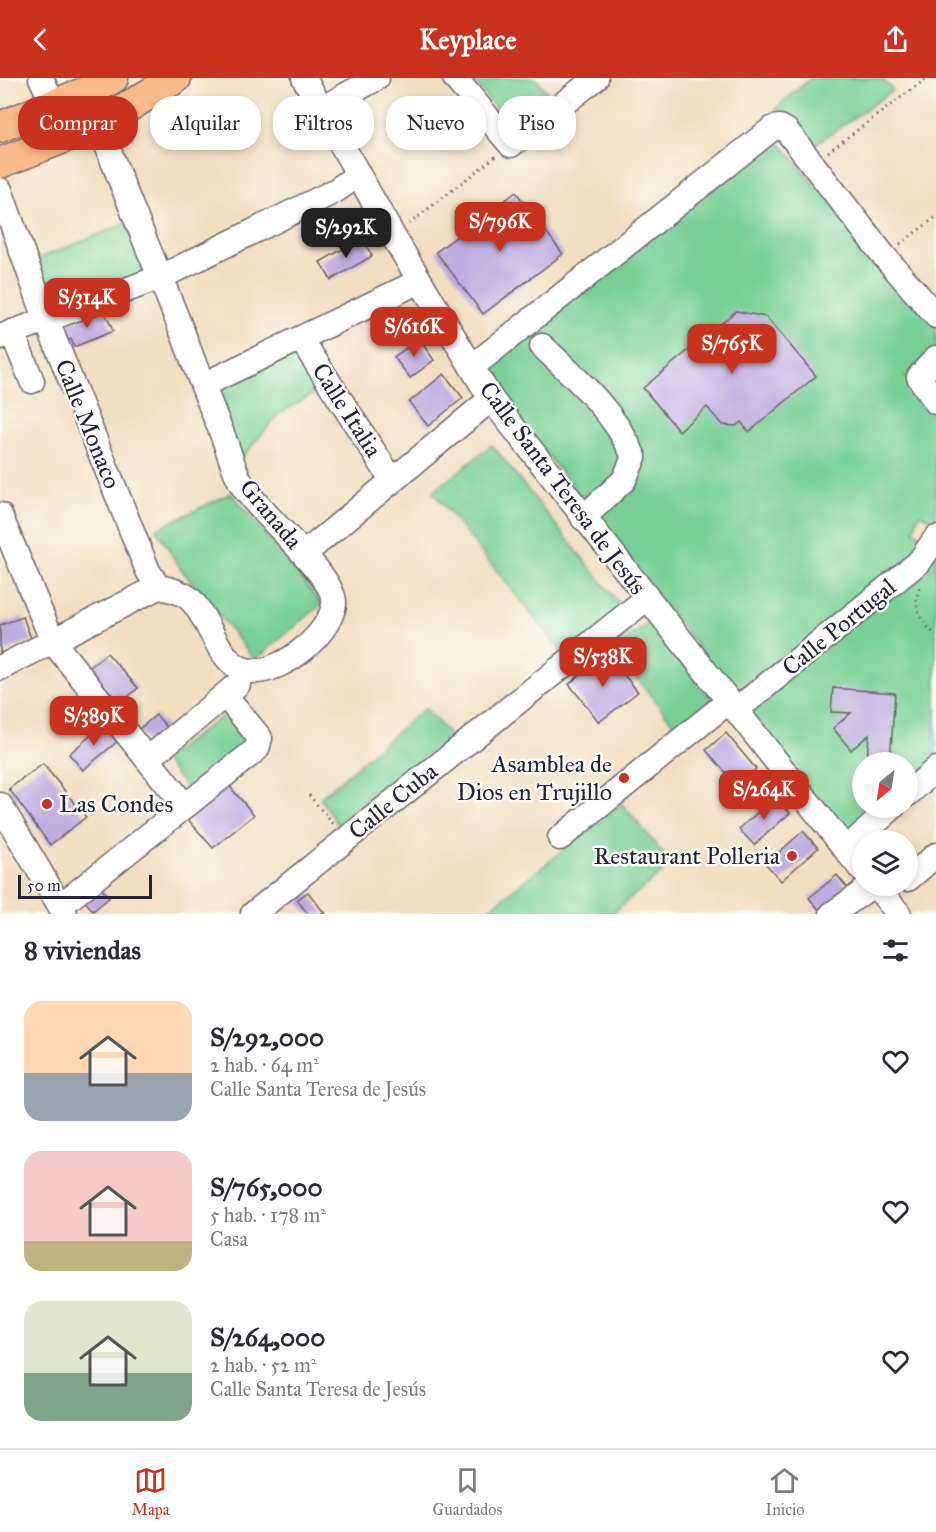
<!DOCTYPE html>
<html lang="es">
<head>
<meta charset="utf-8">
<style>
	body { margin:0; font-family:"IM FELL Great Primer",serif; background:#f2f2f3; color:#2b2b33; height:100vh; display:flex; flex-direction:column; font-size:22px; white-space:nowrap }
	* { box-sizing:border-box; margin:0 }
	p { font-size:20px; color:#7c7c81 }
	.icon { flex:none; width:33px; height:33px; fill:none; stroke:currentColor; stroke-width:2; stroke-linecap:round; stroke-linejoin:round }
	.map { position:relative; height:836px; overflow:hidden }
	.panel { display:flex; flex-direction:column; background:#fff; flex:1 }
	.panel>* { flex:none }
	.guide { position:absolute; left:18px; top:18px; width:600px; height:54px; display:flex; gap:12px }
	.needle { width:39px; rotate:210deg }
	.fabs { position:absolute; left:852px; top:674px; display:grid; gap:12px }
	.fabs a { display:grid; place-items:center; width:66px; height:66px; border-radius:50%; background:#fff; box-shadow:0 3px 9px #0003; font-size:30px }
	.scale { position:absolute; left:18px; bottom:15px; width:134px; box-sizing:border-box; padding-left:6px; border:3px solid #22223b; border-top:0; font-size:16px; line-height:21px; white-space:nowrap; color:#22223b; -webkit-text-stroke:4px #fdfcf7; paint-order:stroke }
	.price { position:absolute; translate:-50% -51px; padding:0 14px; border-radius:12px; background:#c8321e; color:#fff; font-size:20px; line-height:39px; filter:drop-shadow(0 2px 3px #0008) }
	.price::after { content:''; position:absolute; left:50%; top:36px; width:18px; height:14px; margin-left:-9px; background:inherit; clip-path:polygon(0 0,100% 0,50% 100%) }
	.price.on { background:#222; color:#fff }
	ul { padding:0; list-style:none }
	li { display:flex; align-items:center; gap:18px; height:150px; padding:0 24px }
	li span { display:grid; place-items:center; flex:none; width:168px; height:120px; border-radius:18px; color:#555 }
	li>.icon { margin-inline-start:auto }
	span .icon { width:72px; height:72px; fill:#fffc; stroke-width:1 }
	li b { font-size:26px }
	h2 { display:flex; justify-content:space-between; align-items:center; height:72px; padding:0 24px; font-size:26px }
	.tag { padding:0 21px; border-radius:24px; background:#fff; box-shadow:0 3px 9px #0003; font-size:21px; line-height:54px }
	.tag.on { background:#c8321e; color:#fff }
	header { display:flex; justify-content:space-between; align-items:center; height:78px; padding:0 24px; background:#c8321e; color:#fff; font-size:27px; font-weight:800 }
	.menu { display:flex; justify-content:space-around; align-items:center; height:84px; border-top:2px solid #e1e1e2; background:#fff; font-size:16px; color:#7c7c81 }
	.menu a { display:grid; justify-items:center; gap:3px }
	.menu .on { color:#c8321e }
	.map>svg:first-child { display:block }
	.green { fill:#78d095; stroke:#4d7968; stroke-width:1.5 }
	.building { fill:#bface1 }
	.lines { fill:none; stroke-linecap:round; stroke-linejoin:round }
	.minor-casing { stroke:#6a646a; stroke-width:27 }
	.major-casing { stroke:#6a646a; stroke-width:33 }
	.path { stroke:#6a646a; stroke-width:3; stroke-dasharray:1.5 4.5; stroke-linecap:butt }
	.minor { stroke:#fff; stroke-width:24 }
	.major { stroke:#fabc8b; stroke-width:30 }
	.poi-dot { fill:#c8321e; stroke:#fdfcf7; stroke-width:2 }
	.labels { text-anchor:middle; stroke-width:5; stroke-linejoin:round; paint-order:stroke }
	.street-label { font-size:24px; fill:#22223b; stroke:#fdfcf7 }
	.poi-label { font-size:24px; fill:#22223b; stroke:#fdfcf7; text-anchor:end }
</style>
</head>
<body>
<header><svg class="icon" aria-label="back" viewBox="0 0 24 24"><path d="M15 5l-7 7 7 7"/></svg>Keyplace<svg class="icon" aria-label="share" viewBox="0 0 24 24"><path d="M12 15V3M7 8l5-5 5 5M5 13v7h14v-7"/></svg></header>
<div class="map">
<svg width="936" height="836" viewBox="0 0 936 836">
	<rect width="100%" height="100%" fill="#fdfcf7"/>
	<filter id="ink" filterUnits="userSpaceOnUse"><feTurbulence type="fractalNoise" baseFrequency=".0167" numOctaves="2"/><feDisplacementMap in="SourceGraphic" scale="12" xChannelSelector="R" yChannelSelector="G"/><feConvolveMatrix kernelMatrix="1 2 1 2 8 2 1 2 1" color-interpolation-filters="sRGB"/></filter>
	<filter id="wash" filterUnits="userSpaceOnUse"><feTurbulence type="fractalNoise" baseFrequency=".008" numOctaves="4" result="noise"/><feDisplacementMap in="SourceGraphic" scale="24" xChannelSelector="R" yChannelSelector="G"/><feGaussianBlur stdDeviation="1.35" result="paint"/><feColorMatrix in="noise" values="0 0 0 0 0 0 0 0 0 0 0 0 0 0 0 0 0 1.4 0 .05"/><feComposite in="paint" operator="in"/></filter>
	<g filter="url(#wash)">
		<rect width="100%" height="100%" fill="#f1dfc0"/>
		<g class="green">
			<polygon points="471,0 535,0 556,24 518,57"/>
			<polygon points="811,0 881,0 893,12 809,71 776,30"/>
			<polygon points="777,62 936,245 936,269 905,298 936,339 936,440 933,442 919,436 914,453 936,466 936,680 908,706 908,684 862,684 862,729 881,729 847,760 520,342 485,289"/>
			<polygon points="127,145 145,202 61,236 37,181"/>
			<polygon points="295,272 318,313 279,336 238,384 216,311"/>
			<polygon points="492,367 625,533 566,579 433,414"/>
			<polygon points="231,415 322,526 255,582 181,491 156,451"/>
			<polygon points="649,545 717,627 681,655 613,571"/>
			<polygon points="425,630 459,668 347,760 320,720"/>
			<polygon points="227,635 251,667 191,716 163,681"/>
			<polygon points="622,726 672,786 611,836 494,836 490,830"/>
		</g>
		<g id="blocks">
			<g class="building">
				<polygon points="516,114 563,176 483,236 436,174"/>
				<polygon points="362,160 372,178 331,202 320,184"/>
				<polygon points="104,232 113,253 74,269 71,261 65,264 59,249"/>
				<polygon points="736,233 766,239 816,298 749,354 741,344 736,348 722,347 707,329 679,353 643,310"/>
				<polygon points="419,261 434,282 410,300 394,279"/>
				<polygon points="444,296 463,320 428,348 409,324"/>
				<polygon points="23,539 32,563 0,575 0,547"/>
				<polygon points="107,575 138,610 120,626 89,590"/>
				<polygon points="607,576 638,614 599,644 569,606"/>
				<polygon points="833,610 895,615 890,684 867,682 869,657 851,672 833,650 851,635 831,634"/>
				<polygon points="156,637 173,656 155,672 138,652"/>
				<polygon points="104,646 118,663 83,692 69,676"/>
				<polygon points="726,655 756,691 737,707 706,672"/>
				<polygon points="43,686 86,739 50,767 9,711"/>
				<polygon points="226,704 254,737 213,770 185,738"/>
				<polygon points="775,719 790,735 754,767 739,751"/>
				<polygon points="803,753 818,770 781,803 766,786"/>
				<polygon points="837,797 850,813 823,836 809,820"/>
				<polygon points="98,806 109,820 93,833 82,819"/>
				<polygon points="308,814 325,836 308,836 297,822"/>
			</g>
		</g>
	</g>
	<g filter="url(#ink)">
		<use href="#blocks" fill-opacity="0" stroke="#6a646a" stroke-width="1.5"/>
		<g class="lines">
			<g class="minor-casing">
				<g id="minor">
					<polyline points="41,0 54,28"/>
					<polyline points="304,0 393,158 491,321 862,792"/>
					<polyline points="455,0 511,67 596,0"/>
					<polyline points="321,31 377,0"/>
					<path d="M99,46C125,118 157,189 185,261C197,294 210,326 223,358C229,374 233,390 241,405C254,431 337,498 334,526C330,556 284,593 255,593C219,594 212,543 191,522C183,514 170,511 158,509"/>
					<polyline points="0,112 46,241 148,493 158,509"/>
					<polyline points="12,254 32,303"/>
					<polyline points="0,259 161,199 335,113 358,97"/>
					<polyline points="301,261 392,402"/>
					<path d="M542,268C578,302 614,333 634,379L624,402L583,440"/>
					<polyline points="936,280 919,299 936,324"/>
					<polyline points="473,288 773,50 780,49 787,53 884,178 936,238"/>
					<polyline points="203,307 420,203"/>
					<polyline points="0,437 53,564 185,728"/>
					<polyline points="304,476 491,321"/>
					<polyline points="0,590 158,509"/>
					<polyline points="736,632 919,484 936,460"/>
					<polyline points="148,681 238,606"/>
					<polyline points="908,716 936,691"/>
					<polyline points="0,727 65,836"/>
					<polyline points="560,760 729,623"/>
					<polyline points="846,771 893,729"/>
					<polyline points="908,801 936,777"/>
					<polyline points="875,807 899,836"/>
					<polyline points="60,828 257,671 260,660 225,617"/>
					<polyline points="253,836 646,521"/>
					<polyline points="832,836 873,807"/>
				</g>
			</g>
			<g class="major-casing">
				<g id="major">
					<polyline points="0,49 100,8 113,0"/>
					<polyline points="0,85 99,46 176,0"/>
				</g>
			</g>
			<g class="path">
				<polyline points="828,74 927,0"/>
				<polyline points="409,146 496,78"/>
				<polyline points="900,166 936,139"/>
				<path d="M919,510C912,532 921,542 936,558"/>
				<polyline points="309,717 333,746"/>
			</g>
			<use href="#minor" class="minor"/>
			<use href="#major" class="major"/>
		</g>
	</g>
	<g class="poi-dot">
		<circle cx="624" cy="700" r="6"/>
		<circle cx="47" cy="726" r="6"/>
		<circle cx="792" cy="778" r="6"/>
	</g>
	<g class="labels">
		<g class="street-label">
			<text transform="translate(347 332) rotate(57)" y="8">Calle Italia</text>
			<text transform="translate(88 346) rotate(68)" y="8">Calle Monaco</text>
			<text transform="translate(563 410) rotate(53)" y="8">Calle Santa Teresa de Jesús</text>
			<text transform="translate(271 436) rotate(50)" y="8">Granada</text>
			<text transform="translate(839 549) rotate(-39)" y="8">Calle Portugal</text>
			<text transform="translate(393 723) rotate(-39)" y="8">Calle Cuba</text>
		</g>
		<g class="poi-label">
			<text x="612" y="694">Asamblea de<tspan x="612" dy="28">Dios en Trujillo</tspan></text>
			<text x="59" y="734" text-anchor="start">Las Condes</text>
			<text x="780" y="786">Restaurant Polleria</text>
		</g>
	</g>
</svg>
<div class="fabs">
<a><svg class="needle" viewBox="-14 -14 28 28"><path d="M0-13l5 13h-10z" fill="#e53935"/><path d="M0 13l5-13h-10z" fill="#7c7c81"/></svg></a>
<a><svg class="icon" aria-label="layers" viewBox="0 0 24 24"><path d="M12 4l9 5-9 5-9-5zM3 14l9 5 9-5"/></svg></a>
</div>
<div class="scale">50 m</div>
<b class="price" style="left:500px;top:175px">S/796K</b>
<b class="price on" style="left:346px;top:181px">S/292K</b>
<b class="price" style="left:87px;top:251px">S/314K</b>
<b class="price" style="left:414px;top:280px">S/616K</b>
<b class="price" style="left:732px;top:297px">S/765K</b>
<b class="price" style="left:603px;top:610px">S/538K</b>
<b class="price" style="left:94px;top:669px">S/389K</b>
<b class="price" style="left:764px;top:743px">S/264K</b>
<div class="guide">
<a class="tag on">Comprar</a>
<a class="tag">Alquilar</a>
<a class="tag">Filtros</a>
<a class="tag">Nuevo</a>
<a class="tag">Piso</a>
</div>
</div>
<section class="panel">
<h2>8 viviendas<svg class="icon" aria-label="filters" viewBox="0 0 24 24"><path d="M4 7h16M4 17h16"/><circle cx="9" cy="7" r="2"/><circle cx="15" cy="17" r="2"/></svg></h2>
<ul>
<li><span style="background:linear-gradient(#ffd9b3 60%,#9aa5b1 0)"><svg class="icon" aria-label="home" viewBox="0 0 24 24"><path d="M3 11l9-7 9 7M6 9v11h12V9"/></svg></span><div><b>S/292,000</b><p>2 hab. · 64 m²</p><p>Calle Santa Teresa de Jesús</p></div><svg class="icon" aria-label="heart" viewBox="0 0 24 24"><path d="M12 20l-8-8c-3-5 5-10 8-4 3-6 11-1 8 4z"/></svg></li>
<li><span style="background:linear-gradient(#f6c9c9 75%,#c2b280 0)"><svg class="icon" aria-label="home" viewBox="0 0 24 24"><path d="M3 11l9-7 9 7M6 9v11h12V9"/></svg></span><div><b>S/765,000</b><p>5 hab. · 178 m²</p><p>Casa</p></div><svg class="icon" aria-label="heart" viewBox="0 0 24 24"><path d="M12 20l-8-8c-3-5 5-10 8-4 3-6 11-1 8 4z"/></svg></li>
<li><span style="background:linear-gradient(#dfe7d0 60%,#7fa58c 0)"><svg class="icon" aria-label="home" viewBox="0 0 24 24"><path d="M3 11l9-7 9 7M6 9v11h12V9"/></svg></span><div><b>S/264,000</b><p>2 hab. · 52 m²</p><p>Calle Santa Teresa de Jesús</p></div><svg class="icon" aria-label="heart" viewBox="0 0 24 24"><path d="M12 20l-8-8c-3-5 5-10 8-4 3-6 11-1 8 4z"/></svg></li>
</ul>
</section>
<nav class="menu">
<a class="on"><svg class="icon" aria-label="map" viewBox="0 0 24 24"><path d="M3 6l6-2 6 2 6-2v14l-6 2-6-2-6 2zM9 4v14M15 6v14"/></svg>Mapa</a>
<a><svg class="icon" aria-label="saved" viewBox="0 0 24 24"><path d="M7 4h10v16l-5-4-5 4z"/></svg>Guardados</a>
<a><svg class="icon" aria-label="home" viewBox="0 0 24 24"><path d="M3 11l9-7 9 7M6 9v11h12V9"/></svg>Inicio</a>
</nav>
</body>
</html>
